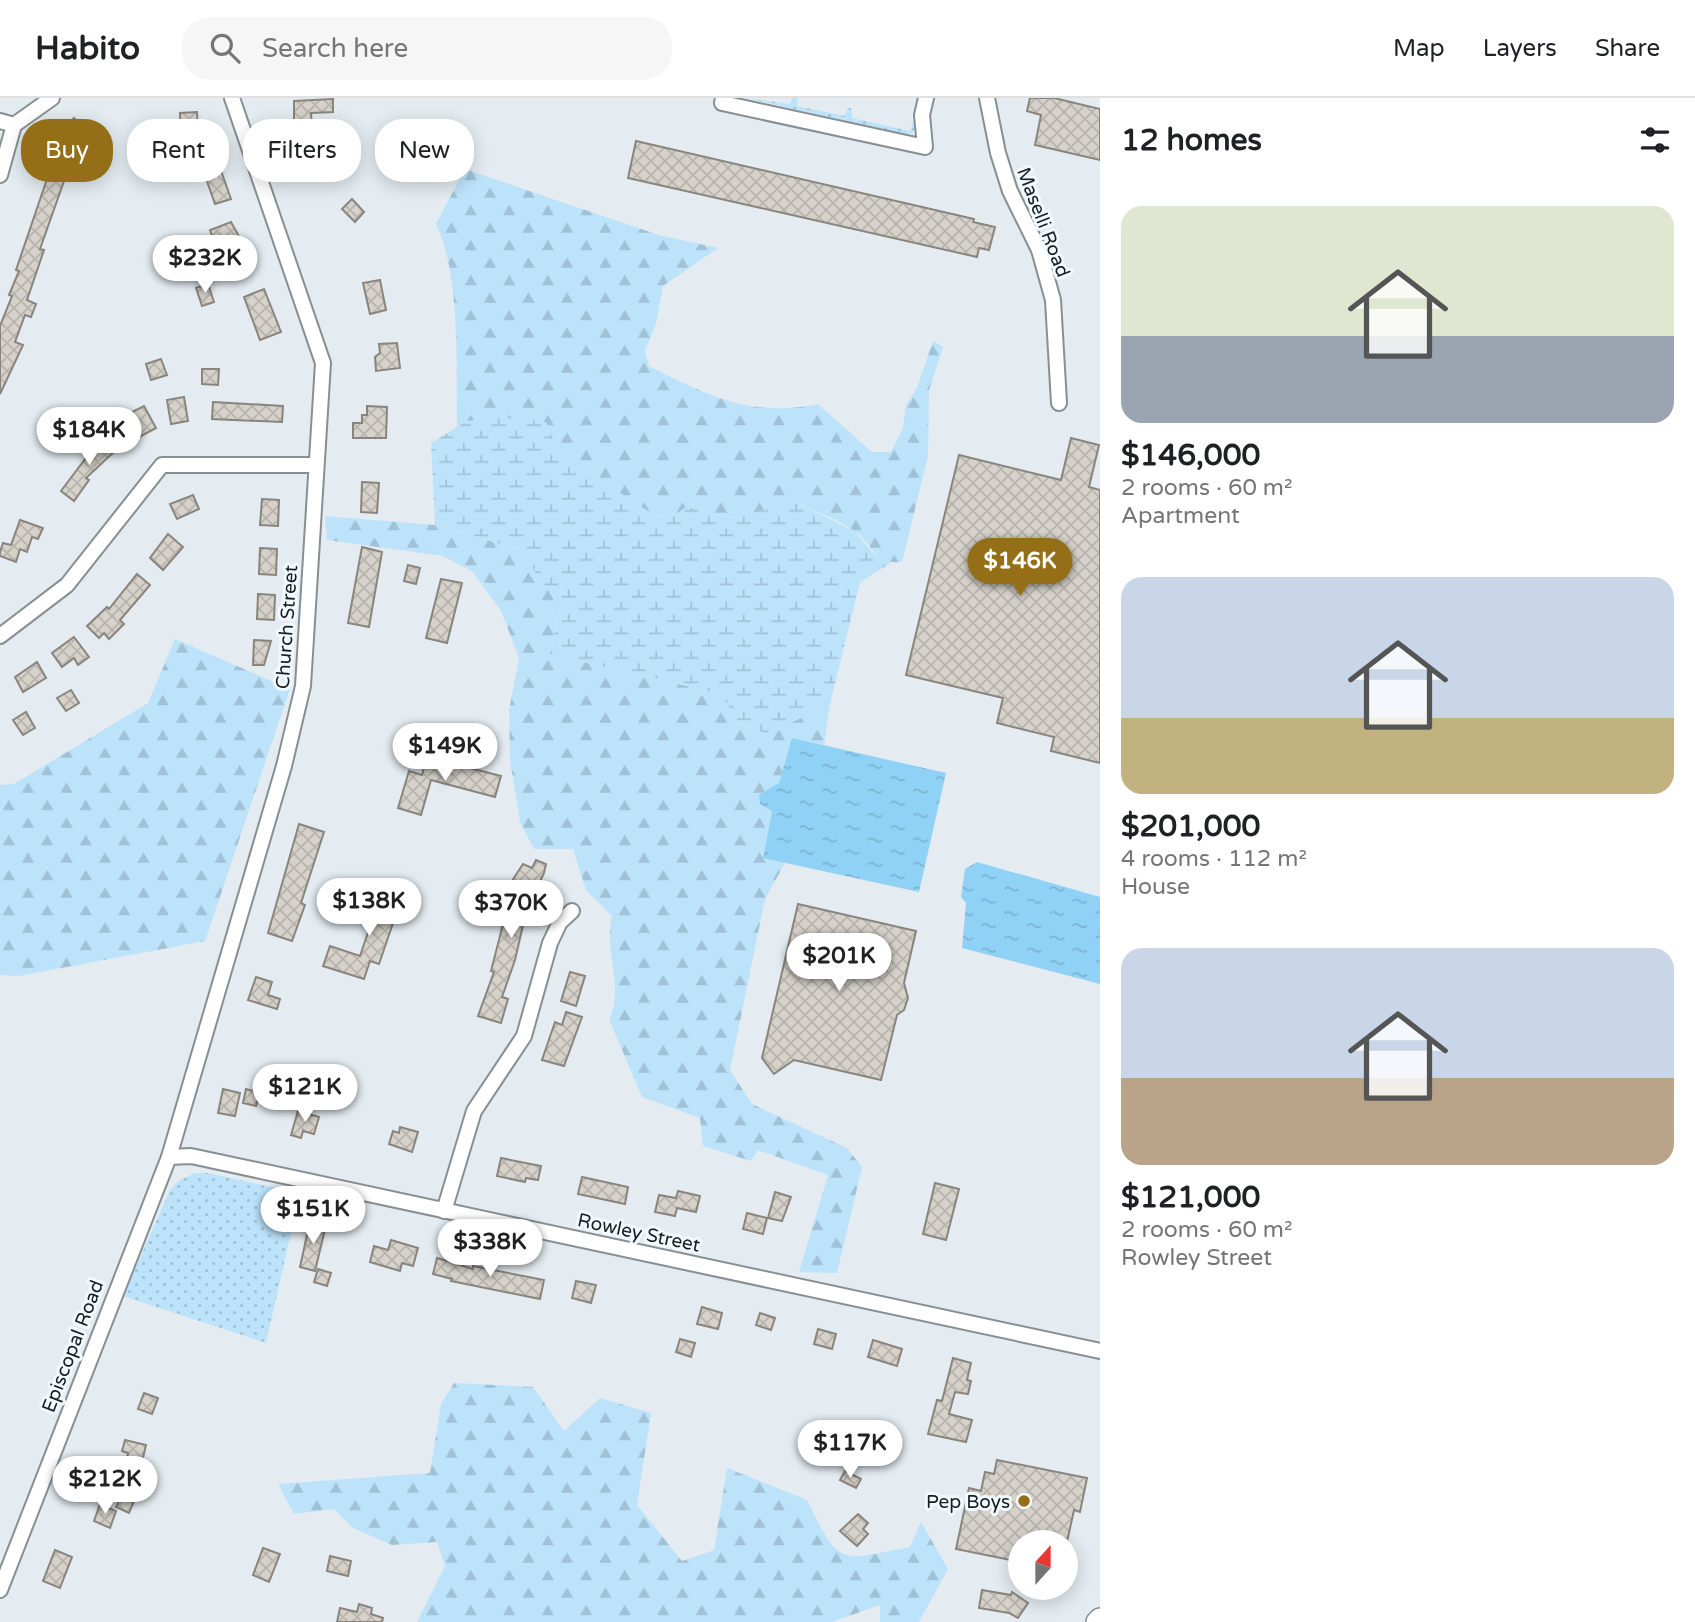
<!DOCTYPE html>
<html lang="en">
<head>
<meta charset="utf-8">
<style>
	body { margin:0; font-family:"Varela Round",sans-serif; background:#f6f6f6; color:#202124; height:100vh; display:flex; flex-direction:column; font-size:26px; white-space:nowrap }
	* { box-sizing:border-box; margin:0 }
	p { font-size:23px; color:#757577 }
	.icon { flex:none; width:38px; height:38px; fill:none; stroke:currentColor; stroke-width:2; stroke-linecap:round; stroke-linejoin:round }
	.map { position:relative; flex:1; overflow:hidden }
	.panel { display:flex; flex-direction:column; background:#fff; width:595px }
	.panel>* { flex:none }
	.guide { position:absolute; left:21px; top:21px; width:665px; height:63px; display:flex; gap:14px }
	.needle { width:46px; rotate:21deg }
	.tools { position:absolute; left:1008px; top:1432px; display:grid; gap:14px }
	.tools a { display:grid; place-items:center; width:70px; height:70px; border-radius:50%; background:#fff; box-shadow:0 4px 18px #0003; font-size:35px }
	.price { position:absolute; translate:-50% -60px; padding:0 16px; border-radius:24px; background:#fff; color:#222; font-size:23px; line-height:46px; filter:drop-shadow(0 2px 4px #0008) }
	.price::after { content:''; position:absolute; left:50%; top:42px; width:21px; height:16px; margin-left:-10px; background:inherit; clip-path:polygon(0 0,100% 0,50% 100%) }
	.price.current { background:#946f17; color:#fff }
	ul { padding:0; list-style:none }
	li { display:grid; align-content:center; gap:14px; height:371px; padding:0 21px }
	li span { display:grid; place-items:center; height:217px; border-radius:21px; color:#555 }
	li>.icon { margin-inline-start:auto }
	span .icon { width:126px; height:126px; fill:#fffc; stroke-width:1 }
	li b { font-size:30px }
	h2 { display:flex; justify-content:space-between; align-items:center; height:84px; padding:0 21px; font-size:30px }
	.pill { padding:0 24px; border-radius:28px; background:#fff; box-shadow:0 4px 18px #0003; font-size:24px; line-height:63px }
	.pill.current { background:#946f17; color:#fff }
	header { display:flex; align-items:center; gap:42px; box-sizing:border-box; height:98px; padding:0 35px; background:#fff; border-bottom:2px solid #e0e0e0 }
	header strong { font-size:33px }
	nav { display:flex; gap:38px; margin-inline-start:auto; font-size:24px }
	.search { width:490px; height:63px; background:#f6f6f6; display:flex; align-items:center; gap:18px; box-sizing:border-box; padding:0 24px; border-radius:28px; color:#757577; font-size:26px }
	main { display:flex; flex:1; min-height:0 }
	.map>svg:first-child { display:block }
	.grass { fill:url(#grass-dots) }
	.forest { fill:url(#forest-firs) }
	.wetland { fill:url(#wetland-marsh) }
	.water { fill:url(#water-ripples) }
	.building { fill:url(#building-cross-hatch); stroke:#89857e; stroke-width:2 }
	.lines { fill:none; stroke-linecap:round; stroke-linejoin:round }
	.minor-casing { stroke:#878f93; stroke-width:18 }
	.highway-casing { stroke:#878f93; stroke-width:24 }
	.minor { stroke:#fff; stroke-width:14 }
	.highway { stroke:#fff; stroke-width:21 }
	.poi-dot { fill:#946f17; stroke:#f1faff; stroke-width:2.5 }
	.labels { text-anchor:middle; stroke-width:6; stroke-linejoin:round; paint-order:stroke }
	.street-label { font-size:19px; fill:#1a1d1f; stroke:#f1faff }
	.poi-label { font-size:19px; fill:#1a1d1f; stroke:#f1faff; text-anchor:end }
</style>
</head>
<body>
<header>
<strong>Habito</strong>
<div class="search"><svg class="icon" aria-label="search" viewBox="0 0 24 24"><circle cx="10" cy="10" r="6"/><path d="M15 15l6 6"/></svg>Search here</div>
<nav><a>Map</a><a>Layers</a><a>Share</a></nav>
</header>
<main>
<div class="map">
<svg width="1100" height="1524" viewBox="0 0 1100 1524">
	<defs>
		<pattern id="grass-dots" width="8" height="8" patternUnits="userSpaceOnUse" patternTransform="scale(1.75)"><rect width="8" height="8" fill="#bce3fa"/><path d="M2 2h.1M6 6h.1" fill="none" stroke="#a1c2d6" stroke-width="1.8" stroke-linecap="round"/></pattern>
		<pattern id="forest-firs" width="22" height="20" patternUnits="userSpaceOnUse" patternTransform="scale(1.75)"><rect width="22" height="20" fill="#bce3fa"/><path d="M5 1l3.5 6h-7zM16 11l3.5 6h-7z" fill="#a1c2d6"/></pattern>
		<pattern id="wetland-marsh" width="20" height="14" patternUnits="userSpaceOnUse" patternTransform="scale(1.75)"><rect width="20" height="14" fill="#bce3fa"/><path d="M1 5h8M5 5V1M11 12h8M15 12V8" fill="none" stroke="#a1c2d6"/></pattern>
		<pattern id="water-ripples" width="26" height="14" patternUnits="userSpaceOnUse" patternTransform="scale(1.75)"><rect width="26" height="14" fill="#90d1f6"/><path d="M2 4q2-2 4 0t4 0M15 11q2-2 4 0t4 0" fill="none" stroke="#7cb3d2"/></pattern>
		<pattern id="building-cross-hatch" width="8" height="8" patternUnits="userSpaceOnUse" patternTransform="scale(1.75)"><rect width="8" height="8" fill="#d6d2ca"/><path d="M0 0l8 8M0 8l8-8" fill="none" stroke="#b7b4ad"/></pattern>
	</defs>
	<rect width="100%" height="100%" fill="#e4ecf1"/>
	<g class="grass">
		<polygon points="745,0 790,6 792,0 798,0 797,8 845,18 848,10 851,10 852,20 910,33 913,24 917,27 912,35 905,36"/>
		<polygon points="195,1075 208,1075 300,1095 266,1245 123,1198 170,1092 180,1082"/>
	</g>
	<g class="forest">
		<path d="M465,71L659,137L718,150L663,188L656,226L645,253L649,268C707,297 750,320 818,306L872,354H891L903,330L906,307L917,290L933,243L943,249L929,292L928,358L902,464C873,467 873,445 854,433C836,420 813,413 794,403L737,420L686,409L669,422L649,414L558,354L467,323L457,329C456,270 461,178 436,126Z"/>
		<path d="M325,418L435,427L518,451L560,508L550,556L722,596L739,625L767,636L830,606L824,647L792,641L779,685L769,694L772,713L763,760L785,765L765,801L730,972L752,1006L847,1050L862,1069L837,1175L799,1174L828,1077L758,1052L751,1063L703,1048L700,1020L642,999L609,921C625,889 603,852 612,818L586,792L573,751H534L520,724L510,662L509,612L519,560L501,513L473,474L443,458L327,442Z"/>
		<polygon points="175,541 290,591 205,843 19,878 0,877 0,687 14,686 148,605"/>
		<path d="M454,1285L533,1289L564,1333L600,1300L651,1315L637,1407L682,1463L714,1452L727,1370L807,1402C840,1469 838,1463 910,1449L921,1424L948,1471L919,1524H880V1507L832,1524H417L445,1468L437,1444L392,1447L353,1430L334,1411L294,1416L278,1386L430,1375L441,1306Z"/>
	</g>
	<polygon class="wetland" points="499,319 546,324 558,354 649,414 669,422 686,409 737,420 794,403 856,434 871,453 891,465 860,484 830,606 767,636 739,625 721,596 550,556 560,508 518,451 435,427 431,345 467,323"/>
	<g class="water">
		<polygon points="792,640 946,675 919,794 763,760 772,713 760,706 759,697 779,685"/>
		<polygon points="977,764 1100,799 1100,886 962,850 966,805 961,799 965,771"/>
	</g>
	<g class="building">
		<polygon points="1030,0 1054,0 1100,11 1100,62 1035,47 1041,17 1027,13"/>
		<polygon points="333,1 333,14 311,15 312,28 294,28 294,3"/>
		<polygon points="197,14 198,40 181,40 180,15"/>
		<polygon points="74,20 93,36 81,56 75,52 40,151 44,152 27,202 36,206 31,219 25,217 15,244 23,247 0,296 0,228 12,198 9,197 19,173 16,172 48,78 46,77 61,41 58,39"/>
		<polygon points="409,22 417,50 392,60 387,41 392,40 390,33 401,30 399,24"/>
		<polygon points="636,43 974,121 973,124 995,129 989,152 979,150 977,159 628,80"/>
		<polygon points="218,64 231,101 215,106 202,69"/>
		<polygon points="352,101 364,114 355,124 342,111"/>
		<polygon points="231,124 241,142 244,141 249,156 221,164 217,153 211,155 207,143 213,141 210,132"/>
		<polygon points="380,182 386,212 370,216 363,185"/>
		<polygon points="208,186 214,204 202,208 196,190"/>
		<polygon points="264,191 281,234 260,242 244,199"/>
		<polygon points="397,245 400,270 376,273 375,259 380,255 379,246"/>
		<polygon points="161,261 167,277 151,282 146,266"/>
		<polygon points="202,271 219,271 218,287 202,286"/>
		<polygon points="184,299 188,323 171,326 167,302"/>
		<polygon points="213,304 283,308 282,324 212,321"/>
		<polygon points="144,308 156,330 132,343 124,328 130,325 126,317"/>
		<polygon points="367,308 387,309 386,340 353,340 353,325 362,325 362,317 367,317"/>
		<polygon points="106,339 117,351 86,380 89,382 74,403 61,393 91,353 86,348 95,340 99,345"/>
		<polygon points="1071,340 1099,347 1089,389 1100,392 1100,665 1051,653 1054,639 997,625 1003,600 906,577 959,357 1061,382"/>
		<polygon points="362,384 379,385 377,415 361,414"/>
		<polygon points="193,397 199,411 177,421 170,406"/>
		<polygon points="262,401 279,402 278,428 260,427"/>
		<polygon points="20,422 43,430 38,441 32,439 27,454 20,451 16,464 0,458 0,454 3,445 11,447"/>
		<polygon points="168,436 183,449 163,472 150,460"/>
		<polygon points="362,449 382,454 369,529 348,525"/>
		<polygon points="260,450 277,451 276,477 259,476"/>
		<polygon points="408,467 420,470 416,486 404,483"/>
		<polygon points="137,476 150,487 120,522 124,526 109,541 104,535 99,540 87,528 107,509 109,511"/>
		<polygon points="441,481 462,485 447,545 426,540"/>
		<polygon points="258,496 275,497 274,522 257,521"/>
		<polygon points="74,539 89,559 78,567 74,560 62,569 52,555"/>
		<polygon points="254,542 271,543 264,567 253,567"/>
		<polygon points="37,564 46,580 23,594 15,579"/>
		<polygon points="71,592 79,605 66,613 57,600"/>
		<polygon points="26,614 35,630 23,637 13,622"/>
		<polygon points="427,659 501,678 495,699 431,682 421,717 398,710 409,673 422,677"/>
		<polygon points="299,726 324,734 301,805 305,807 292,843 268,835"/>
		<polygon points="536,762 546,766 544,775 526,814 515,862 502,899 508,901 501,925 478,918 494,874 491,873 502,830 517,789 510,786 523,766 532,770"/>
		<polygon points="384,787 404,793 379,866 370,863 364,881 323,868 330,848 360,858"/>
		<polygon points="798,806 916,833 904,885 908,900 904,912 897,917 881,982 794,962 774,976 762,960"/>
		<polygon points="570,874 585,878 576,908 561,903"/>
		<polygon points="256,879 272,884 268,897 280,901 277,911 248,902"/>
		<polygon points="566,914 582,919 564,968 542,962 555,924 562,927"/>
		<polygon points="223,991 240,995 235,1018 218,1015"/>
		<polygon points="246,991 260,995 256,1008 243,1005"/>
		<polygon points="298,1013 319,1019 314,1036 303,1033 301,1040 291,1037"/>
		<polygon points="400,1029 418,1034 412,1054 389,1046 393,1033 399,1035"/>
		<polygon points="501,1060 541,1068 538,1082 526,1080 525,1084 497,1078"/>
		<polygon points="582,1079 628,1089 625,1106 578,1096"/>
		<polygon points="935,1085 959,1091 946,1142 923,1136"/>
		<polygon points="678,1093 700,1098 696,1114 677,1110 675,1118 655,1114 659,1097 676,1100"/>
		<polygon points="775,1094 791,1099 782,1123 768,1120"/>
		<polygon points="747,1115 767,1120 763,1136 743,1131"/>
		<polygon points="310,1123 326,1127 315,1173 300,1169"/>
		<polygon points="391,1142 418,1150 413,1168 402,1165 400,1173 370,1164 374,1148 388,1152"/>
		<polygon points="437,1160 473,1171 473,1168 544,1182 540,1201 451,1183 452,1181 433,1176"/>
		<polygon points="318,1171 331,1175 327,1188 314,1184"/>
		<polygon points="576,1183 596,1187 591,1205 572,1200"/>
		<polygon points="702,1209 722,1215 718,1231 697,1226"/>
		<polygon points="760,1215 775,1220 771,1232 756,1227"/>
		<polygon points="818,1231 836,1236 832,1251 814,1246"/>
		<polygon points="680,1241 695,1245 691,1259 676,1254"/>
		<polygon points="873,1242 902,1251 897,1268 868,1259"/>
		<polygon points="953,1260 971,1265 967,1282 971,1283 968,1296 955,1294 949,1316 972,1322 966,1344 928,1336 937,1302 942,1303"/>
		<polygon points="144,1295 158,1300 152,1316 138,1311"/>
		<polygon points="125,1342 146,1347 142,1364 127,1361 128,1355 122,1353"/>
		<polygon points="997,1362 1087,1380 1080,1414 1074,1412 1067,1444 1020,1444 1020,1464 956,1451 969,1390 981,1393 985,1374 994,1376"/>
		<polygon points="845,1373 861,1381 856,1390 840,1382"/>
		<polygon points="122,1396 135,1401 129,1415 116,1409"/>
		<polygon points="100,1406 116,1413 110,1430 94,1423"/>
		<polygon points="858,1416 868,1425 863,1431 868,1436 857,1448 840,1433"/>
		<polygon points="263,1450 280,1456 269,1484 253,1477"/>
		<polygon points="55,1452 72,1459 60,1490 43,1483"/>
		<polygon points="330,1458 351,1463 348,1478 327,1473"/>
		<polygon points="982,1492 1011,1497 1012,1494 1028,1505 1018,1520 1009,1515 979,1510"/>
		<polygon points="359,1506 372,1510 371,1516 383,1520 382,1524 337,1524 340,1510 357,1514"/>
	</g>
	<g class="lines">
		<g class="minor-casing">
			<g id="minor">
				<polyline points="723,0 722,5 925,49 922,17 926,0"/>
				<polyline points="987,0 998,55 1010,93 1039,152 1053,202 1059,305"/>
				<polyline points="0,23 14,27 52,0"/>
				<polyline points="0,77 14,27"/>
				<polyline points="0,538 67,487 162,367 316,367"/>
				<polyline points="169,1059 191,1058 1100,1253"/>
				<polyline points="444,1113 474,1013 524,938 550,845 560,824 572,813"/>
				<polyline points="0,1492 169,1059 284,668 303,588 323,265 232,0"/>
			</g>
		</g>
		<g class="highway-casing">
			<polyline id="highway" points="1097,1524 1100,1521"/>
		</g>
		<use href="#minor" class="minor"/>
		<use href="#highway" class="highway"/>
	</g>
	<circle class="poi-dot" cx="1024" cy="1403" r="7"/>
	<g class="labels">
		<g class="street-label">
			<text transform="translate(1044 124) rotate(69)" y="7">Maselli Road</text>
			<text transform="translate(286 529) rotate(-86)" y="7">Church Street</text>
			<text transform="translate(639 1134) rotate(12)" y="7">Rowley Street</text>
			<text transform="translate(72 1248) rotate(-69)" y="7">Episcopal Road</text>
		</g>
		<g class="poi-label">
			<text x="1010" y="1410">Pep Boys</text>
		</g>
	</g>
</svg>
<div class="tools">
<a><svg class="needle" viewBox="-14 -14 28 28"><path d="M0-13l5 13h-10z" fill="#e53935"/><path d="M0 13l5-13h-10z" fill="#757577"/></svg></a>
</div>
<b class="price" style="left:205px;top:197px">$232K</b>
<b class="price" style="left:89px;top:369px">$184K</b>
<b class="price current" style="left:1020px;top:500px">$146K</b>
<b class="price" style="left:445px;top:685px">$149K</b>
<b class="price" style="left:369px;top:840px">$138K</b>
<b class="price" style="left:511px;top:842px">$370K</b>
<b class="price" style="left:839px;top:895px">$201K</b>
<b class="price" style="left:305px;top:1026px">$121K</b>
<b class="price" style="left:313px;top:1148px">$151K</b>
<b class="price" style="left:490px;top:1181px">$338K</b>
<b class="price" style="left:850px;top:1382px">$117K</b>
<b class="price" style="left:105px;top:1418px">$212K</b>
<div class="guide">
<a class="pill current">Buy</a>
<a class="pill">Rent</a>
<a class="pill">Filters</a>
<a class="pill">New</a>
</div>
</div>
<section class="panel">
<h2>12 homes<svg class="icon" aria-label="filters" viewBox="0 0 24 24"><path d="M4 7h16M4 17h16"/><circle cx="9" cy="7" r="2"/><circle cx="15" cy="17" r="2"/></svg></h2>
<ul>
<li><span style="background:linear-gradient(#dfe7d0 60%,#9aa5b1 0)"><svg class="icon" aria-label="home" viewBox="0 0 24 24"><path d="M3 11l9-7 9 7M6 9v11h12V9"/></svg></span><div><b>$146,000</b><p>2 rooms · 60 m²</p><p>Apartment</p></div></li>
<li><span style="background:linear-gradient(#c9d6e8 65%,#c2b280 0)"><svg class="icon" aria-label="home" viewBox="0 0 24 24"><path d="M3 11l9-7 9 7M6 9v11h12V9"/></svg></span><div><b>$201,000</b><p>4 rooms · 112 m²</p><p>House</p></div></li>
<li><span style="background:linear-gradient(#c9d6e8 60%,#b9a48a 0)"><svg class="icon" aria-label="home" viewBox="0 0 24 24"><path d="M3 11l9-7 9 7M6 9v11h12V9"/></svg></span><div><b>$121,000</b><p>2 rooms · 60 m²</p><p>Rowley Street</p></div></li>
</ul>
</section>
</main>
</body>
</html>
